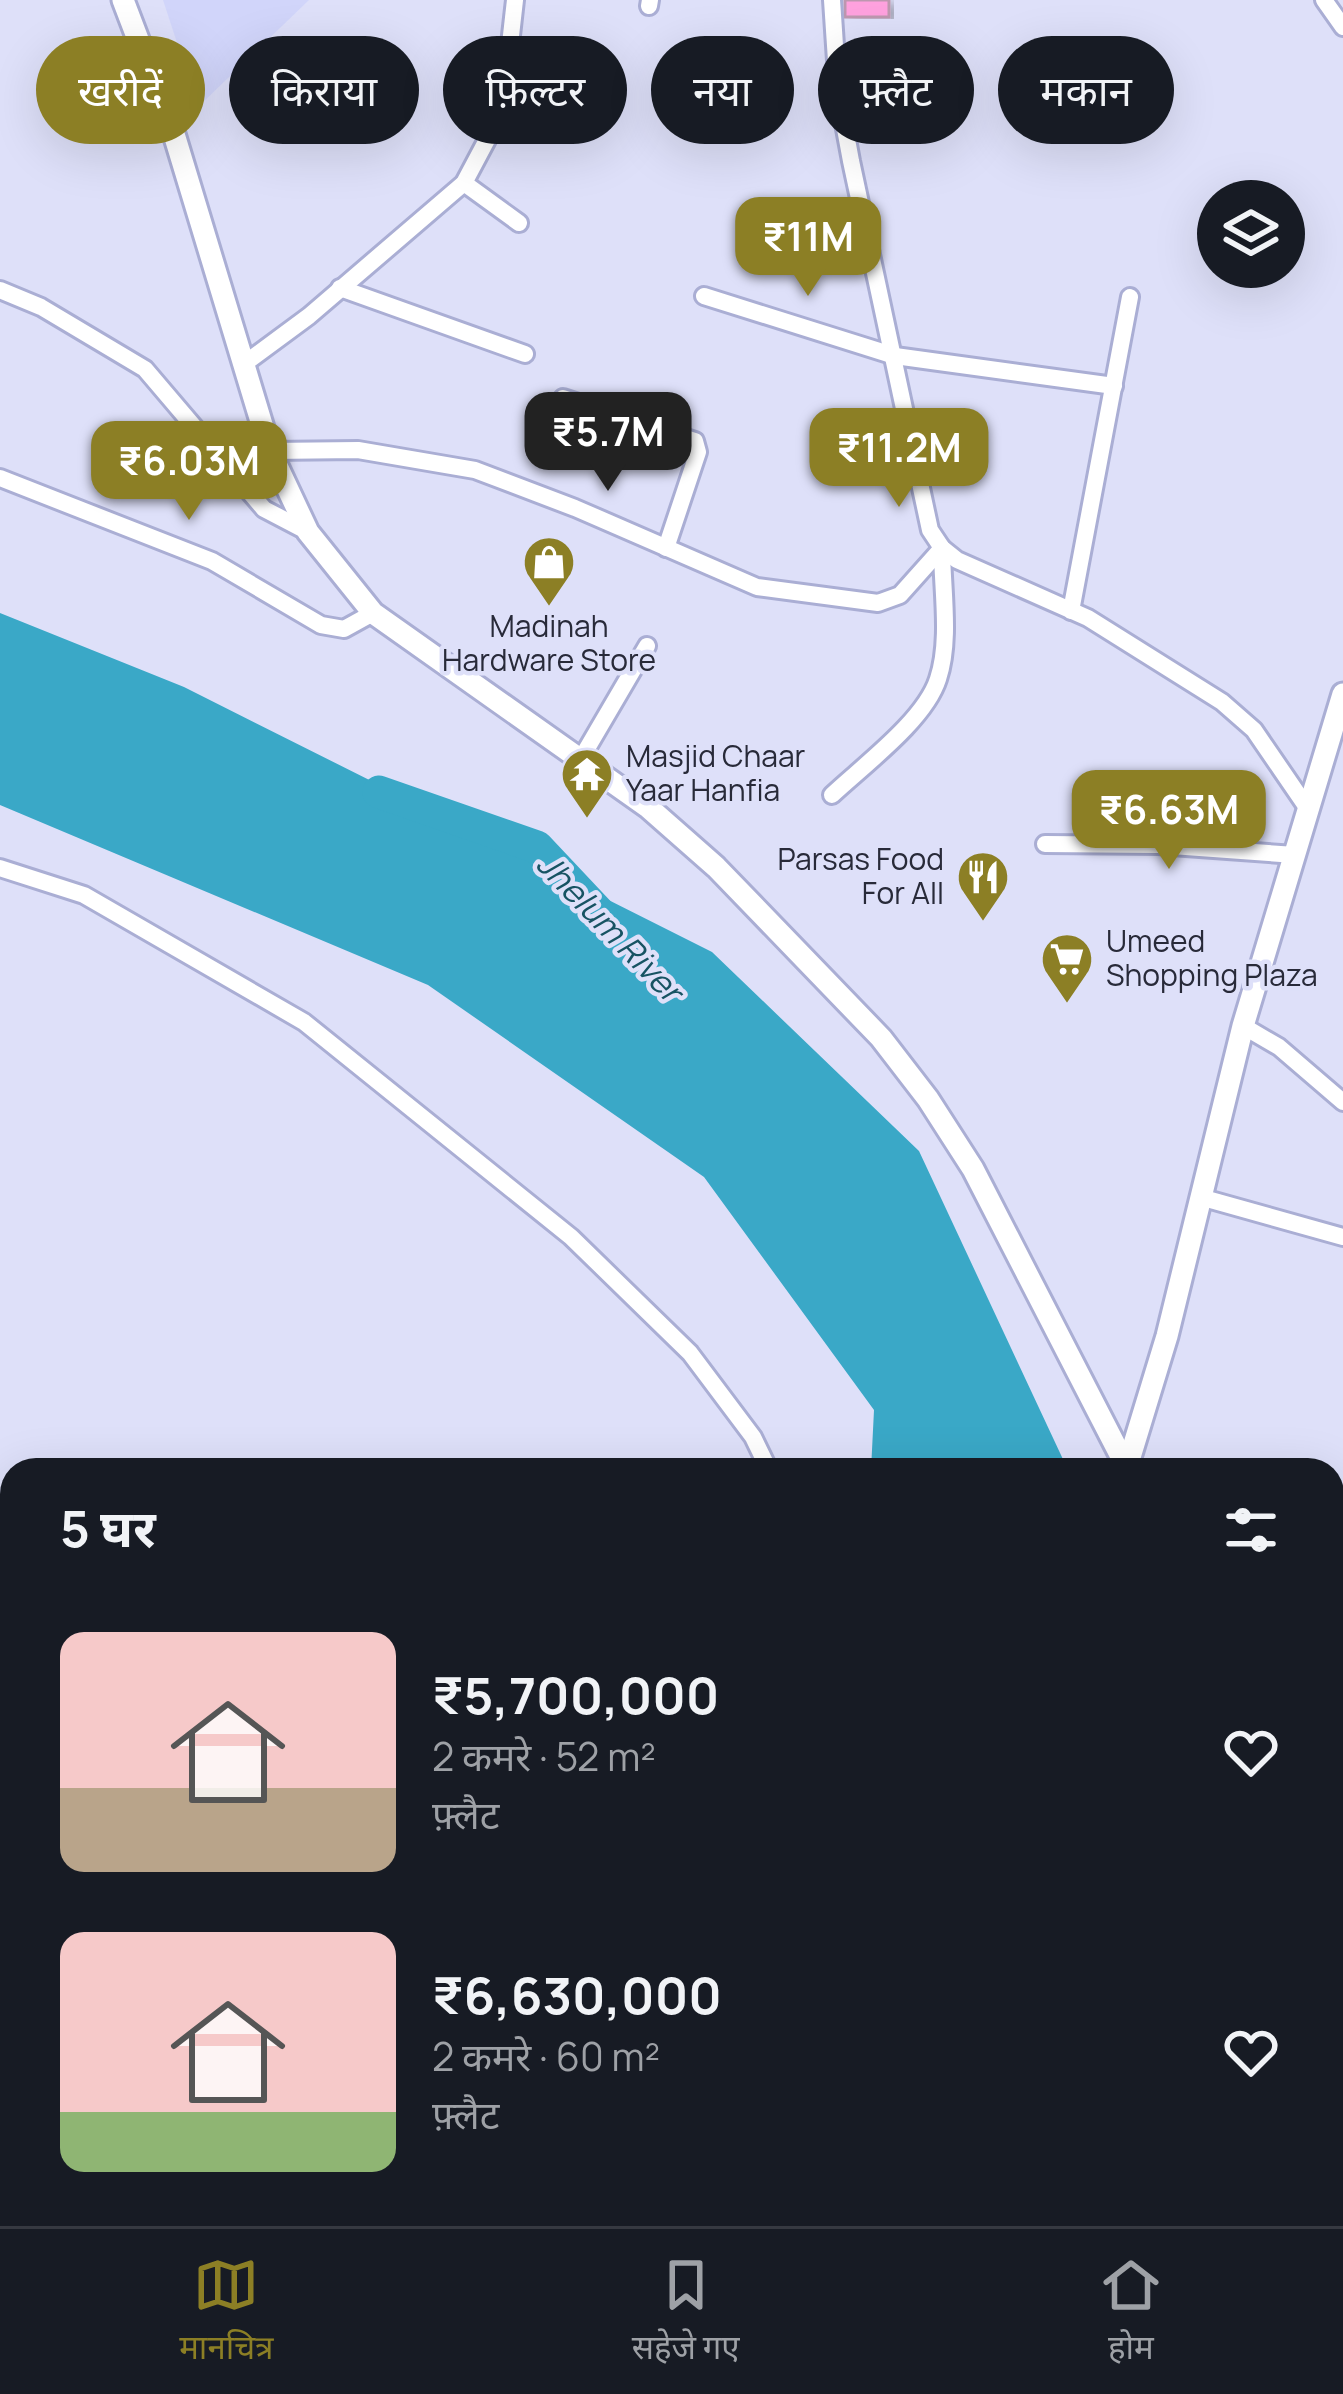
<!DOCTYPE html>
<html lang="hi">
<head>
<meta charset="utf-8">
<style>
	body { margin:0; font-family:Manrope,"Noto Sans Devanagari",sans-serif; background:#20242c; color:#f1f3f6; height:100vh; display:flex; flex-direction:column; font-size:45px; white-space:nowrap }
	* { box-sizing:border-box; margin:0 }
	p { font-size:39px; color:#9ea1a6 }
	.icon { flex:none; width:66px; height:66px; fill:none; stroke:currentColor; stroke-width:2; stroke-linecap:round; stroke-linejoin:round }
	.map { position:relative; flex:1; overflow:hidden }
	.side { position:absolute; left:0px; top:1458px; width:1344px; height:768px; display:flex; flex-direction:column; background:#171b24; border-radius:36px 36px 0 0; box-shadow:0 12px 48px #0002 }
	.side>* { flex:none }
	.guide { position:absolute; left:36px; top:36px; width:1272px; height:108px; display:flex; gap:24px }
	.buttons { position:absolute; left:1197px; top:180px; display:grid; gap:24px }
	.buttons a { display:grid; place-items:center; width:108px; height:108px; border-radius:50%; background:#171b24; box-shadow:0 12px 48px #0002; font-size:60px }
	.price { position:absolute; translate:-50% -102px; padding:0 27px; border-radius:24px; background:#8c7f25; color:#fff; font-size:39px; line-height:78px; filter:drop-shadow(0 3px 6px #0008) }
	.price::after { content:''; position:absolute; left:50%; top:72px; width:36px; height:27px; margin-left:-18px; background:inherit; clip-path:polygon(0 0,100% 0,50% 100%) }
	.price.on { background:#222; color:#fff }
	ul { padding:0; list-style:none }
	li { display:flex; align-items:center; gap:36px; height:300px; padding:0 60px }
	li span { display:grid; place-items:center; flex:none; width:336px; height:240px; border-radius:24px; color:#555 }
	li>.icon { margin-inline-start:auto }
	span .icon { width:144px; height:144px; fill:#fffc; stroke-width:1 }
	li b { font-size:51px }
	h2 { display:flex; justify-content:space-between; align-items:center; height:144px; padding:0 60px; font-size:51px }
	.chip { padding:0 42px; border-radius:54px; background:#171b24; box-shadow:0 12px 48px #0002; font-size:42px; line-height:108px }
	.chip.on { background:#8c7f25; color:#fff }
	.tab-bar { display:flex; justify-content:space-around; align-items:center; height:168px; border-top:3px solid #363941; background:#171b24; font-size:33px; color:#9ea1a6 }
	.tab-bar a { display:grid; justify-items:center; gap:6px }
	.tab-bar .on { color:#8c7f25 }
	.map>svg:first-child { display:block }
	.built { fill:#d1d5fa }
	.green { fill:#e4d67a }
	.water { fill:#3aa8c7 }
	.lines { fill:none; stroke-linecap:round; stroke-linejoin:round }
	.river { stroke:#3aa8c7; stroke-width:33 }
	.building { fill:#fea1de; stroke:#bd97af; stroke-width:3; filter:url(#shadow) }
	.lane-casing { stroke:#aaaed4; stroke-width:14 }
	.street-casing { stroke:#aaaed4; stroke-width:22 }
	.secondary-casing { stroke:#aaaed4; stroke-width:27 }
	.lane { stroke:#fff; stroke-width:8 }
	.street { stroke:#fff; stroke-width:16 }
	.secondary { stroke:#fff; stroke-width:21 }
	.labels { text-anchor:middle; stroke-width:9; stroke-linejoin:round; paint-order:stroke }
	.poi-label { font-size:30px; fill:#282a39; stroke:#dee0f9; text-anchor:start }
	.water-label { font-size:33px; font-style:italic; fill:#175363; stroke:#dee0f9 }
</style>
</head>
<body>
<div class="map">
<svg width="1343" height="2226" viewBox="0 0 1343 2226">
	<defs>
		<filter id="shadow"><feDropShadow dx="9" dy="5" stdDeviation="6" flood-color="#0004"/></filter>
	</defs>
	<rect width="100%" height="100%" fill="#dee0f9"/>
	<polygon class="built" points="163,0 309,0 198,107"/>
	<polygon class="green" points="1332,1828 1343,1832 1343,2208 1332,2206"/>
	<g class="water">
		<polygon points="0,613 184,687 712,952 919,1151 1068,1470 871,1470 874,1410 704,1177 428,985 0,805"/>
		<polygon points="12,1956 12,2181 0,2181 0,1957"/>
	</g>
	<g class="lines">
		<polyline class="river" points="379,792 537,847 601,915"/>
	</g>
	<rect class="building" x="845" y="0" width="44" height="17"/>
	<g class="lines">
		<g class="lane-casing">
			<polyline id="lane" points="1332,1800 1343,1803"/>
		</g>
		<g class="street-casing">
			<g id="street">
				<polyline points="832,0 838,91 851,161 930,530 942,548 957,560 1088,618 1222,702 1254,730 1308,809"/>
				<polyline points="1324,0 1343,27"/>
				<polyline points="649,6 650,0"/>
				<polyline points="464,183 519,223"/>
				<polyline points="340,288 525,354"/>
				<polyline points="0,290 41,307 145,369 264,509 308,532"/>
				<polyline points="704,296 895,356 1114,386"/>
				<polyline points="244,364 309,316 464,183 489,136 508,62 515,0"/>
				<polyline points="563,398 695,441 698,452 666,548"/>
				<polyline points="270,451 358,450 475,470 575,508 757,587 878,603 900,595 942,548"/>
				<polyline points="0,478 212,561 321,625 344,629 373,613"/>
				<polyline points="1071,611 1130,297"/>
				<polyline points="582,757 647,646"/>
				<path d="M832,795C864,765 925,720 938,679C951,640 942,589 942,548"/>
				<polyline points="1045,844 1158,845 1295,855"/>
				<polyline points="0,868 84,895 304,1022 571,1237 690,1353 753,1437 769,1470"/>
				<polyline points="1243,1026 1279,1047 1343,1102"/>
				<polyline points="1200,1197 1343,1237"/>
				<polyline points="1332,1565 1343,1566"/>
				<polyline points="0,1909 12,1908"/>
			</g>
		</g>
		<g class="secondary-casing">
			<g id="secondary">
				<polyline points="123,0 174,134 270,451 308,532 373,613 649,808 716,867 881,1038 928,1099 973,1169 1128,1470"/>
				<polyline points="1127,1467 1167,1336 1243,1026 1343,694"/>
				<polyline points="1041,2226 1045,2214"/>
			</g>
		</g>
		<use href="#lane" class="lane"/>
		<use href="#street" class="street"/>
		<use href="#secondary" class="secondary"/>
	</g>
	<defs>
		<g id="shop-pin" transform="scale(2.7)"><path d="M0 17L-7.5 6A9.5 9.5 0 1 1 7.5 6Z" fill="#8c7f25" stroke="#dee0f9"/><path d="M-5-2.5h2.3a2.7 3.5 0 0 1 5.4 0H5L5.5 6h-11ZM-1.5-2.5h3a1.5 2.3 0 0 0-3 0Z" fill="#fff"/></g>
		<g id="temple-pin" transform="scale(2.7)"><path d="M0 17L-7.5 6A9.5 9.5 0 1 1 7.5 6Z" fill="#8c7f25" stroke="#dee0f9"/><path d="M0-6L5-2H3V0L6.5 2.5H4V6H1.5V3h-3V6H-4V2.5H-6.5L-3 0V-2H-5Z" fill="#fff"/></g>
		<g id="restaurant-pin" transform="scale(2.7)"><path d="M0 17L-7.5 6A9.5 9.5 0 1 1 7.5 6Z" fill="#8c7f25" stroke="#dee0f9"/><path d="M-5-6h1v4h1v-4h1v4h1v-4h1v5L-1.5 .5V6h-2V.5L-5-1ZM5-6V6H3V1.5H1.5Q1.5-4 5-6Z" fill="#fff"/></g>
		<g id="supermarket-pin" transform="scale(2.7)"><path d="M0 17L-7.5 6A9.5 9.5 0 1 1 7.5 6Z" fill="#8c7f25" stroke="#dee0f9"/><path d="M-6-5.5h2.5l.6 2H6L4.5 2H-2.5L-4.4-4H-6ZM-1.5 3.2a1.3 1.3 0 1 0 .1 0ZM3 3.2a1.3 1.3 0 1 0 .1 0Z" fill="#fff"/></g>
	</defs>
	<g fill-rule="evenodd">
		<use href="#shop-pin" x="549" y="562"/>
		<use href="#temple-pin" x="587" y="774"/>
		<use href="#restaurant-pin" x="983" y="877"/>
		<use href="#supermarket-pin" x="1067" y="959"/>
	</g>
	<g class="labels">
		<g class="poi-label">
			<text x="549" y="637" text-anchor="middle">Madinah<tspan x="549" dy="34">Hardware Store</tspan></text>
			<text x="626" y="767">Masjid Chaar<tspan x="626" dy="34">Yaar Hanfia</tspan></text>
			<text x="944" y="870" text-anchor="end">Parsas Food<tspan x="944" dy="34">For All</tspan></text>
			<text x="1106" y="952">Umeed<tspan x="1106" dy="34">Shopping Plaza</tspan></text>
		</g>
		<g class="water-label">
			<text transform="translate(610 927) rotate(46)" y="12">Jhelum River</text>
		</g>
	</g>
</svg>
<div class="buttons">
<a><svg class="icon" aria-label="layers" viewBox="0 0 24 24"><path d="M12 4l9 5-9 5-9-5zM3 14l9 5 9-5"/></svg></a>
</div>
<b class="price" style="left:808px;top:299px">₹11M</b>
<b class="price on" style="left:608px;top:494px">₹5.7M</b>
<b class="price" style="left:899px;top:510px">₹11.2M</b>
<b class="price" style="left:189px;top:523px">₹6.03M</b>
<b class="price" style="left:1169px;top:872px">₹6.63M</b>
<div class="guide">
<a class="chip on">खरीदें</a>
<a class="chip">किराया</a>
<a class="chip">फ़िल्टर</a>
<a class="chip">नया</a>
<a class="chip">फ़्लैट</a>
<a class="chip">मकान</a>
</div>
<section class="side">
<h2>5 घर<svg class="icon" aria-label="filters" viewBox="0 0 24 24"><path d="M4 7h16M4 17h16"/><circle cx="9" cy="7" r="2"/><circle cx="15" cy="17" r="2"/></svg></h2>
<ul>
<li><span style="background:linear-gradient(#f6c9c9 65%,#b9a48a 0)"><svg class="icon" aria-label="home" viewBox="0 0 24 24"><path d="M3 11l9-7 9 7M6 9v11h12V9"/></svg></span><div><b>₹5,700,000</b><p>2 कमरे · 52 m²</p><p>फ़्लैट</p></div><svg class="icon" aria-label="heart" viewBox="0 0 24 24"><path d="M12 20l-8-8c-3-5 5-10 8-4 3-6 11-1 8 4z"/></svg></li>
<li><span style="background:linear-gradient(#f6c9c9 75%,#8fb573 0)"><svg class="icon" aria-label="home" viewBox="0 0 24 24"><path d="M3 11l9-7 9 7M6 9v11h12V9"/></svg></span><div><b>₹6,630,000</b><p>2 कमरे · 60 m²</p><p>फ़्लैट</p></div><svg class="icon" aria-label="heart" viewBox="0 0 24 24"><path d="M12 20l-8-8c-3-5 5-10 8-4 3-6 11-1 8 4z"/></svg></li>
</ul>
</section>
</div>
<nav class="tab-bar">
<a class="on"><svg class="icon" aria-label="map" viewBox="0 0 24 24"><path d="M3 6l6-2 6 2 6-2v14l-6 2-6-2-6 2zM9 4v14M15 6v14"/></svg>मानचित्र</a>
<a><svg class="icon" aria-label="saved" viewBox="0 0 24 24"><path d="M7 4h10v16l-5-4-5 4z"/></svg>सहेजे गए</a>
<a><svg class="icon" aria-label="home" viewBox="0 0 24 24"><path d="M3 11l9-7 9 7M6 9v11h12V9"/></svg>होम</a>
</nav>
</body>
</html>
